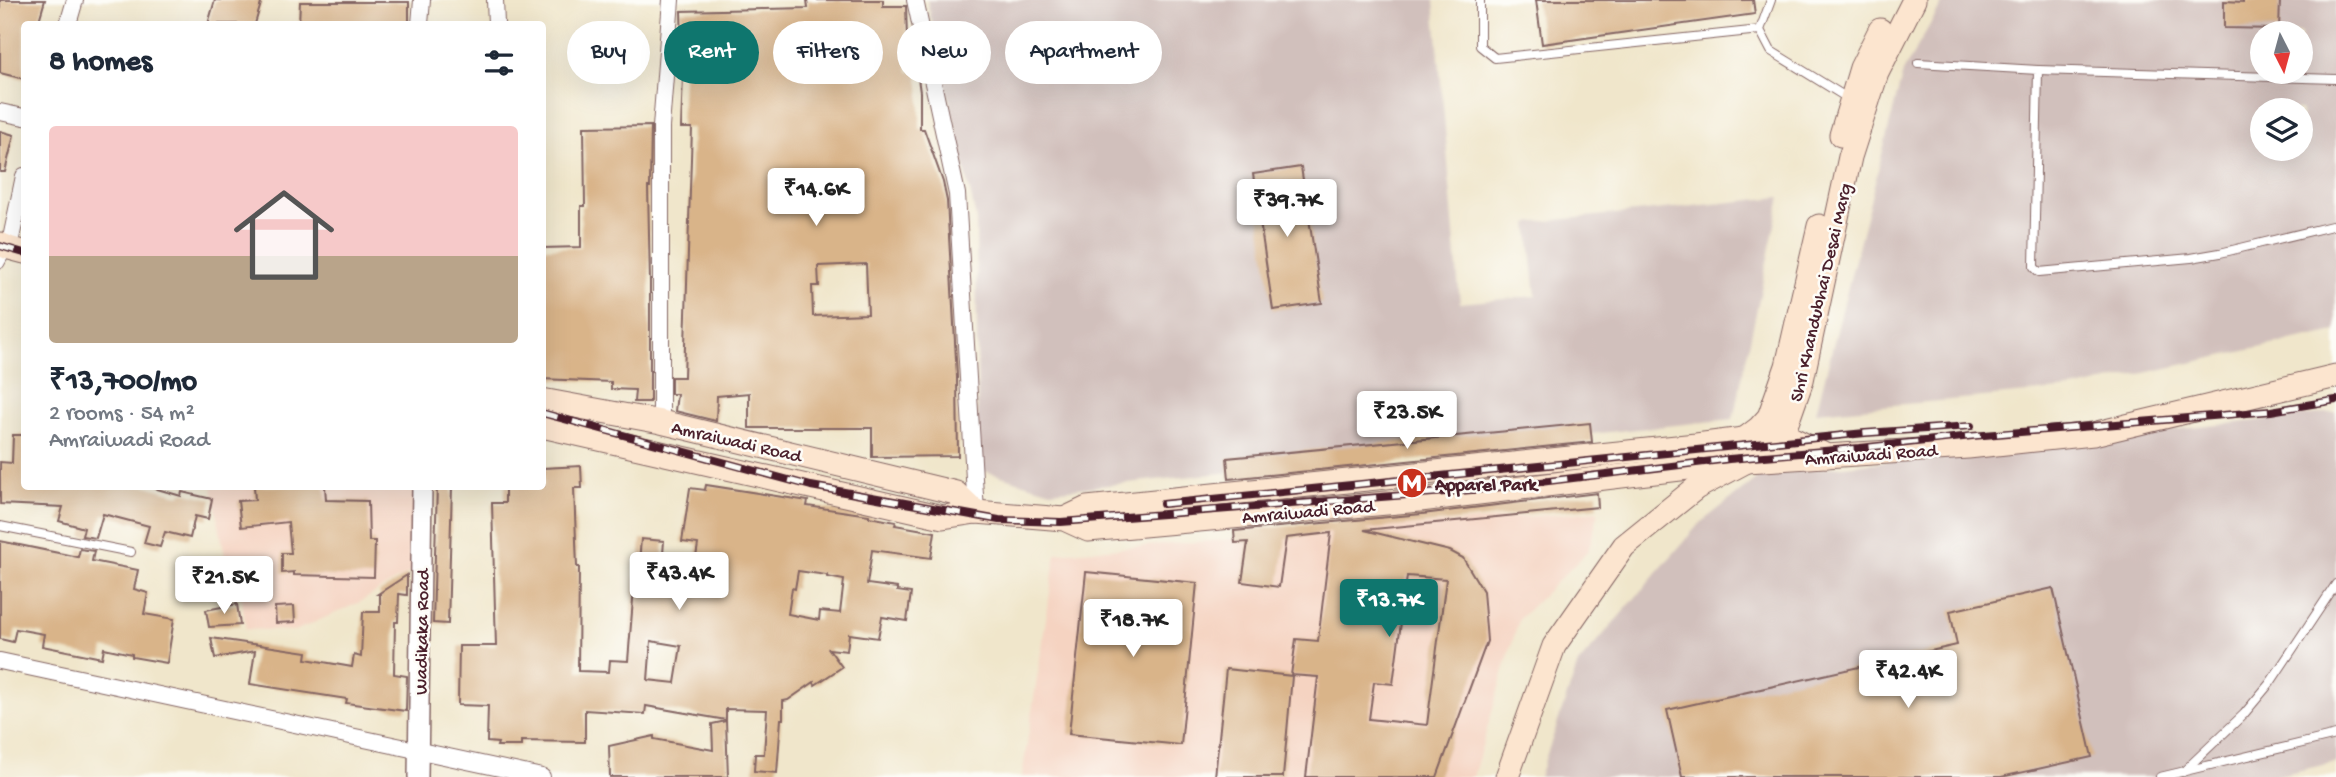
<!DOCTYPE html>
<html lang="en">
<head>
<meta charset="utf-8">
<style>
	body { margin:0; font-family:"Gochi Hand",sans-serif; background:#f6f6f7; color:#1f2937; height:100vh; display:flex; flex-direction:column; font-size:26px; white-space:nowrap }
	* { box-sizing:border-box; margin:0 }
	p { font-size:23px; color:#747a83 }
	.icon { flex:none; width:38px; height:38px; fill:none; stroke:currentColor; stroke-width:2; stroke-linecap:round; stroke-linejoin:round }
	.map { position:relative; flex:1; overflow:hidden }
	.details { position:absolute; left:21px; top:21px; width:525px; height:469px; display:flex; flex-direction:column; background:#fff; border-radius:7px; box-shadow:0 7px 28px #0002 }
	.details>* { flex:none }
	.top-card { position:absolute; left:567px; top:21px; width:665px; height:63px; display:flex; gap:14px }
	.needle { width:46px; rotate:174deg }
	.tools { position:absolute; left:2250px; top:21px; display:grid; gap:14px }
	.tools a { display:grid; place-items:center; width:63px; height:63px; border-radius:50%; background:#fff; box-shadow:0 7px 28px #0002; font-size:35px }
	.price { position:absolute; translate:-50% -60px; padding:0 16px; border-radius:7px; background:#fff; color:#222; font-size:23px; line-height:46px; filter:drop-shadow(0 2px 4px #0008) }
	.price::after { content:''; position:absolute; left:50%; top:42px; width:21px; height:16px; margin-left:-10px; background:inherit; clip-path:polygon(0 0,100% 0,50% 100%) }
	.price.on { background:#0f766e; color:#fff }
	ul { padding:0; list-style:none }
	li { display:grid; align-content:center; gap:14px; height:371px; padding:0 28px }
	li span { display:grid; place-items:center; height:217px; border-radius:7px; color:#555 }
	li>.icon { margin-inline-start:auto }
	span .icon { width:126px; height:126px; fill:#fffc; stroke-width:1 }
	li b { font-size:30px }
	h2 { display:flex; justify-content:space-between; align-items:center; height:84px; padding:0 28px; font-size:30px }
	.tag { padding:0 24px; border-radius:32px; background:#fff; box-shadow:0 7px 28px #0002; font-size:24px; line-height:63px }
	.tag.on { background:#0f766e; color:#fff }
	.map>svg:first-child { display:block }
	.built { fill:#f5d3c1 }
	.industrial { fill:#d1c0bc; fill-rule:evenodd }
	.building { fill:#d9b489; fill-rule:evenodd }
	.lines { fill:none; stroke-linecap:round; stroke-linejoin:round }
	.service-casing { stroke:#846563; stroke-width:10 }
	.minor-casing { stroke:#846563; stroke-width:18 }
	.tertiary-casing { stroke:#846563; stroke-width:22 }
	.secondary-casing { stroke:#846563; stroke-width:25 }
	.service { stroke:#fff; stroke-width:8 }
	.minor { stroke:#fff; stroke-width:16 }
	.tertiary { stroke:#fff; stroke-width:19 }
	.secondary { stroke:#fce5cf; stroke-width:23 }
	.rail-casing { stroke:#4a1f2b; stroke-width:8 }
	.rail { stroke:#fdfcf7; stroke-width:5; stroke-dasharray:16; stroke-linecap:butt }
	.labels { text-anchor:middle; stroke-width:5; stroke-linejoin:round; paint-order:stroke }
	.street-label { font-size:19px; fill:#4a1f2b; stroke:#fdfcf7 }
	.poi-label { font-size:19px; font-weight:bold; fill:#4a1f2b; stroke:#fdfcf7; text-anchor:start }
</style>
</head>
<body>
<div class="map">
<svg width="2336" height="777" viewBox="0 0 2336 777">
	<rect width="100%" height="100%" fill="#fdfcf7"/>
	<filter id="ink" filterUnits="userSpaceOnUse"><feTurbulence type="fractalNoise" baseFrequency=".0143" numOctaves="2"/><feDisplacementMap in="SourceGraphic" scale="14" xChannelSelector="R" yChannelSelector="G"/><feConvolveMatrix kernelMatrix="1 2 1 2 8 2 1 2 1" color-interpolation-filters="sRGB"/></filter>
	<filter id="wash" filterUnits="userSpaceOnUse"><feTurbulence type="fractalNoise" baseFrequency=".00686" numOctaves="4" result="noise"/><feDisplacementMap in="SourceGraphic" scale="28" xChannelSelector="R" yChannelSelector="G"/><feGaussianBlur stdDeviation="1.57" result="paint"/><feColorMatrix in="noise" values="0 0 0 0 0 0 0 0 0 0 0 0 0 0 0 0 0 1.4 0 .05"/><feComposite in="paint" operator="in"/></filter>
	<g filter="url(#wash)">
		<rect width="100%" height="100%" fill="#f0e6cb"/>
		<g class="built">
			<polygon points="212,487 417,487 417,568 360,602 295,631 246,629 237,567 227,567"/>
			<polygon points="1599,511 1588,551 1519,619 1473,777 1022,777 1056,553"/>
		</g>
		<g class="industrial">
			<polygon points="927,0 1434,0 1460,303 1536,296 1528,223 1781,197 1733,419 1051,491 978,469 976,218"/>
			<path d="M1944,0H2336V331L2072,389L1816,412L1903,72ZM2263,33H2301V72H2263ZM2263,110H2301V149H2263Z"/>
			<polygon points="2336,412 2336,762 2271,777 1539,777 1578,664 1699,524 1762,475"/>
		</g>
		<g id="blocks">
			<g class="building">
				<polygon points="0,0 45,0 38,24 24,24 24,79 0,73"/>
				<polygon points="215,0 262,0 255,24 208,24"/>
				<path d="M807,0H883V6H906L908,72L917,71L920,92V129H924L943,182L947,201L957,377L958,456L872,457V428H749V393L717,396L716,421L675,411L677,394H671V377H684L692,128H681L683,76L681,11L808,8ZM866,264L868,314L813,316L812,286H819L818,266Z"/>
				<polygon points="1536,0 1753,0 1755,14 1542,44"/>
				<polygon points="2243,0 2280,0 2279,29 2224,28 2224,1 2243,2"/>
				<polygon points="300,2 409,2 409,24 299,24"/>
				<polygon points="651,126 650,187 648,187 650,282 650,402 634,402 635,390 611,389 611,382 542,379 542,248 581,247 581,206 585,206 584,127"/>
				<polygon points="0,131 14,135 5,172 0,172"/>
				<polygon points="1301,167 1322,303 1273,310 1253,174"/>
				<polygon points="1590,423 1592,442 1229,479 1227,458"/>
				<polygon points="13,435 24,435 24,486 147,486 181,496 182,492 212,499 208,519 195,516 190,538 165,532 160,547 144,543 149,526 103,514 96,538 82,536 84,528 59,521 63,507 0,504 0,462 12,463"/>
				<path d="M581,466L582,488H574L577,567H579L578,671L609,672L610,660L628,661L635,575H638L641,539L664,541L661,580L692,585L698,544L682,542L690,488L705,490L706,485L808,501L807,506L869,515V517L896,522L895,525L935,532L931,558L872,550L867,584L897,588V591L911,593L907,621L882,617L878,638L849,634L847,651L829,649L842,667L815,685L814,682L788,700L783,701V719H781L777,773L754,771L755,754H764L767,710L726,709V720L646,706L645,714L585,710V742L521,741V746H497L498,743L487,742L488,706L458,705L459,646H496L492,503H505V486H544L543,468ZM798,571L827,575V577L844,580L840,613L820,611L819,620L788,614L792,588L795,589ZM651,641L681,646L675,683L648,680Z"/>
				<polygon points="254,486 325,486 326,500 368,501 369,541 375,541 374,577 294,575 294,572 282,573 282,553 291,553 288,522 241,527 238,501 255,500"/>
				<polygon points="437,486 452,486 448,624 433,623"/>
				<path d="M1597,493L1598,507L1364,530L1450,551L1463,558L1483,591L1487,641L1437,777H1306L1318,677L1291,675L1296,639L1318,641L1331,533L1286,538L1279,587L1242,582L1248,542L1235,543L1234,531L1422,514ZM1407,576L1446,579L1427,725L1369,719L1374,682L1393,684Z"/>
				<polygon points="0,541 78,557 80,549 94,551 92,561 138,570 134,589 148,593 144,614 174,619 167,663 132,657 132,654 104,648 102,658 42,646 44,634 16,629 13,642 0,639"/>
				<polygon points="1086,572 1197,583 1181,745 1069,734"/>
				<polygon points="407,575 407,595 399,594 398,622 395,622 394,674 407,676 406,711 346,703 347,699 250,684 255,651 215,658 211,638 307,652 306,659 352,667 354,655 361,657 363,612 380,612 380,594 378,594"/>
				<polygon points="2053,588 2092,757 2001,777 1682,777 1667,710 1957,645 1950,611"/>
				<polygon points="237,604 240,625 209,627 206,610"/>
				<polygon points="294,606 295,622 276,623 275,607"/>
				<polygon points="1226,669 1292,676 1283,777 1215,777"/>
				<polygon points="726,721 728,777 610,777 609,746 654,736 654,739 713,750 712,724"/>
			</g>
		</g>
	</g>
	<g filter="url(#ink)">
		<use href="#blocks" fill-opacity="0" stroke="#846563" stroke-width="2"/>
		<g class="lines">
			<g class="service-casing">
				<g id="service">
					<polyline points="1480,0 1480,46 1495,58 1760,30"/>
					<polyline points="1771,0 1760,30 1771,51 1849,99"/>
					<polyline points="1918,63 2038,70 2034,267 2039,272 2191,258 2220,253 2336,225"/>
					<polyline points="2038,70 2336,79"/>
					<polyline points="0,264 8,249"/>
					<polyline points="0,526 131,552"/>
					<polyline points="2183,772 2244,714 2270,683 2336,584"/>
					<polyline points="2160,777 2336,735"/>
				</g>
			</g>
			<g class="minor-casing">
				<g id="minor">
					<polyline points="495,0 496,24"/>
					<polyline points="915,0 957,194 976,512"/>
					<polyline points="68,24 75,0"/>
					<polyline points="420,24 422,0"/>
					<polyline points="0,112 24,117"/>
					<polyline points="9,248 24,176"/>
					<polyline points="661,422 661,127 671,0"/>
					<polyline points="0,661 542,777"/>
				</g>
			</g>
			<g class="tertiary-casing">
				<polyline id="tertiary" points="418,777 422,486"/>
			</g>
			<g class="secondary-casing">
				<g id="secondary">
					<polyline points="1841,135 1861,68 1880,30"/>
					<polyline points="0,244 9,248 24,252"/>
					<polyline points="542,400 661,422 956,493 976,512"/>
					<polyline points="542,426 943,517 976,512 1064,519 1088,530 1420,500 1747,461 1968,447 2093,434 2336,376"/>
					<polyline points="1713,463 1759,428 1769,417 1787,366 1819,226"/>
					<polyline points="1064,519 1087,508 1696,445 1783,434 1827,456"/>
					<polyline points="1507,777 1554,646 1624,546 1696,488 1747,461 1783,434 1802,380 1850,157 1877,73 1914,0"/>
				</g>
			</g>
			<use href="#service" class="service"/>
			<use href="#minor" class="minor"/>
			<use href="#tertiary" class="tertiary"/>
			<use href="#secondary" class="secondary"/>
			<g class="rail-casing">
				<g id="rail">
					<polyline points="0,246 24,253"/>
					<polyline points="542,413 811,486 999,520 1061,522 1484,489 1729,459 1860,448 1972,436 2271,411 2336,400"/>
					<polyline points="1163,504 1865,433 1971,426"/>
				</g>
			</g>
			<use href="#rail" class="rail"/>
		</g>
	</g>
	<defs>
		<g id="metro-disc" transform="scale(1.575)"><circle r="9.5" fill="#c8321e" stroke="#fdfcf7"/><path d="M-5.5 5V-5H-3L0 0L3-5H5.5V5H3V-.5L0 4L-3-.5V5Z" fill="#fff"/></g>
	</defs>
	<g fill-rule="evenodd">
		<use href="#metro-disc" x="1412" y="483"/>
	</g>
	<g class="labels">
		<g class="street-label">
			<text transform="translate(1819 292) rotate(-77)" y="7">Shri Khandubhai Desai Marg</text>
			<text transform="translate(737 440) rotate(13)" y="7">Amraiwadi Road</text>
			<text transform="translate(1871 453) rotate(-4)" y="7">Amraiwadi Road</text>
			<text transform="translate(1308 510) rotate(-5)" y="7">Amraiwadi Road</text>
			<text transform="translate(420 632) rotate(-89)" y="7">Wadikaka Road</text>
		</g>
		<g class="poi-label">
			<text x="1435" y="490">Apparel Park</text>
		</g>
	</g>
</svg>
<div class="tools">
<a><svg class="needle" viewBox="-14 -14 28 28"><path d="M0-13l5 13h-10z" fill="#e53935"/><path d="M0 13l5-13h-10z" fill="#747a83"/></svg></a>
<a><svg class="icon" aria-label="layers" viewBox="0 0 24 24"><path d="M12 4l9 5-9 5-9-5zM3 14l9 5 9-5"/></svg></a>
</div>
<b class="price" style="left:816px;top:228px">₹14.6K</b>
<b class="price" style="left:1287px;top:239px">₹39.7K</b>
<b class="price" style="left:1407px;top:451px">₹23.5K</b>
<b class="price" style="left:679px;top:612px">₹43.4K</b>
<b class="price" style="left:224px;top:616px">₹21.5K</b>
<b class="price on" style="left:1389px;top:639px">₹13.7K</b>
<b class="price" style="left:1133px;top:659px">₹18.7K</b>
<b class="price" style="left:1908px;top:710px">₹42.4K</b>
<div class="top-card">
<a class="tag">Buy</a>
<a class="tag on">Rent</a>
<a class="tag">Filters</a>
<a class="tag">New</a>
<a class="tag">Apartment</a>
</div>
<section class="details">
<h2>8 homes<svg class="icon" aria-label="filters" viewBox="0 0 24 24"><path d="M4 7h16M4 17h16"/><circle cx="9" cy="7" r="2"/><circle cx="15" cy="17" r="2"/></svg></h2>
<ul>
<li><span style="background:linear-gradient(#f6c9c9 60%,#b9a48a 0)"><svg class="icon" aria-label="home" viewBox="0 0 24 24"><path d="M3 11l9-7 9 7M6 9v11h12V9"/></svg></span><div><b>₹13,700/mo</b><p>2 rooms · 54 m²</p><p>Amraiwadi Road</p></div></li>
</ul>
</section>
</div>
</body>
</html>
